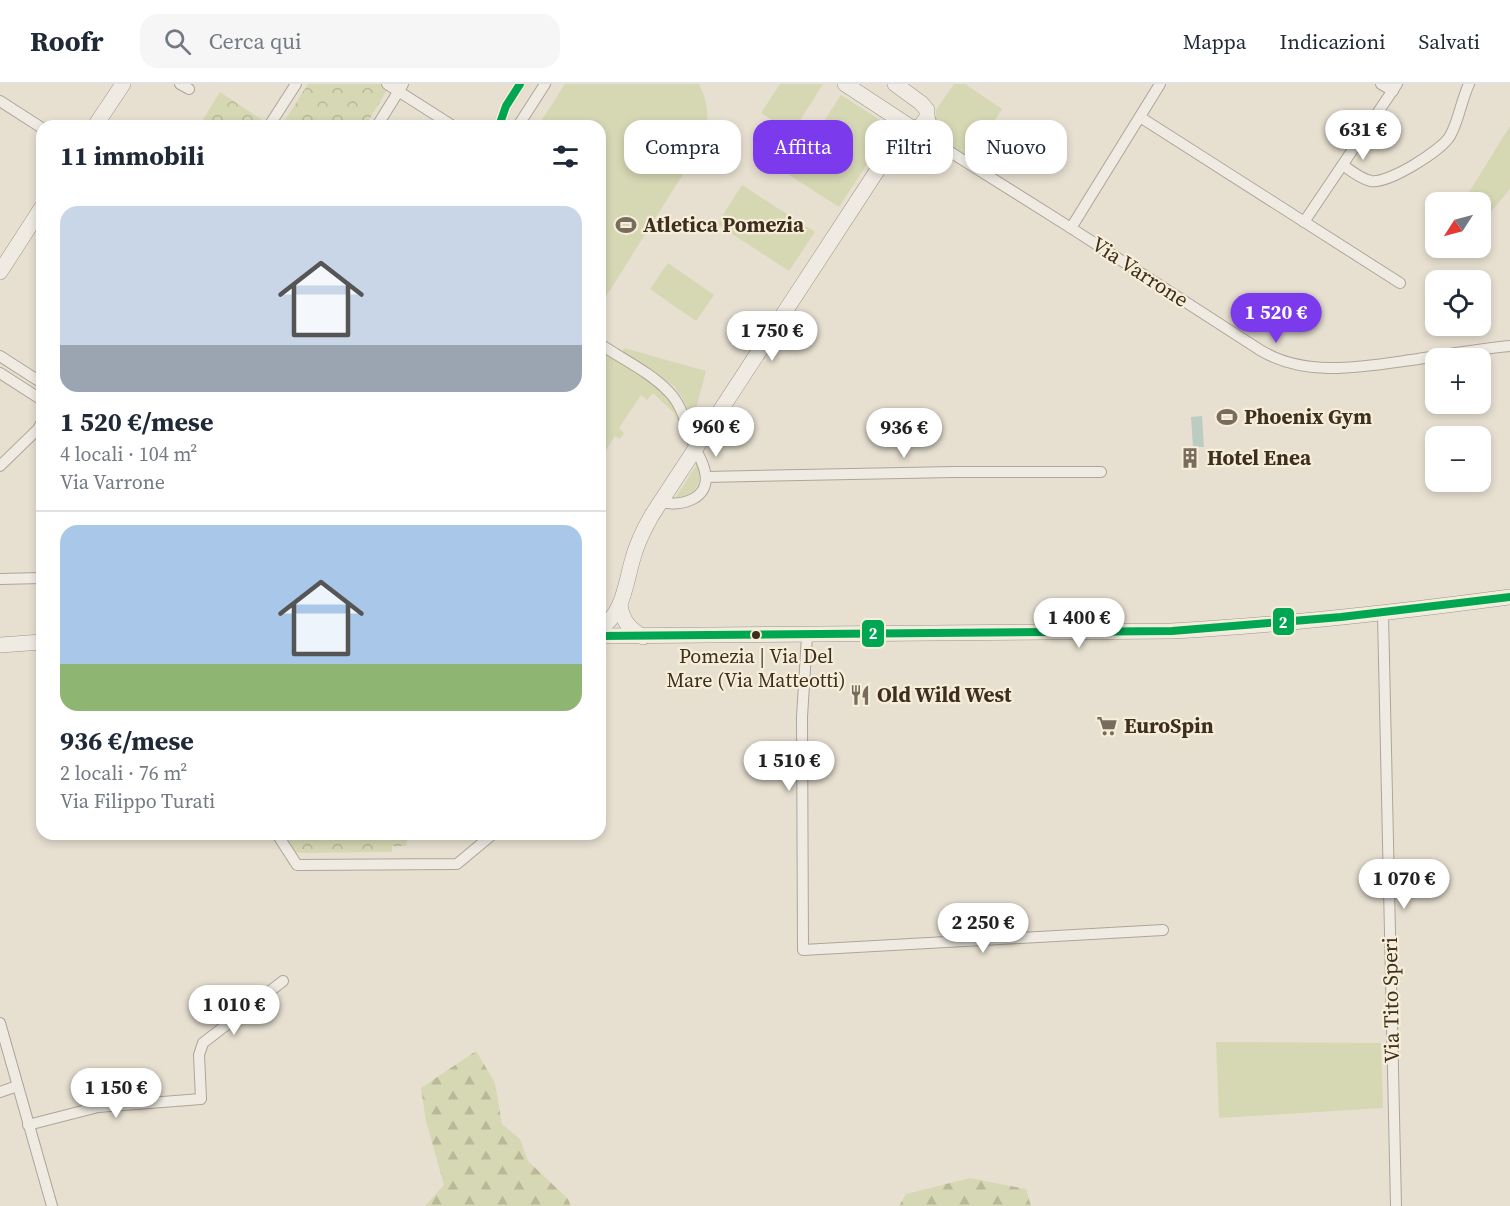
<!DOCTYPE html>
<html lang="it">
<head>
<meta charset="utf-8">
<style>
	body { margin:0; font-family:"Source Serif 4",serif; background:#f6f6f7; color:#1f2937; height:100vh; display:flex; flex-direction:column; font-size:22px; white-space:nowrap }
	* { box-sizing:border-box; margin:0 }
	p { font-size:20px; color:#747a83 }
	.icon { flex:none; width:33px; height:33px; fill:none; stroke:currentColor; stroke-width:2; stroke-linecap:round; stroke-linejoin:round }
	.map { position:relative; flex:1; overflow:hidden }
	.side { position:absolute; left:36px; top:36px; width:570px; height:720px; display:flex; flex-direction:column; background:#fff; border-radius:18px; box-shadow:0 3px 9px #0003 }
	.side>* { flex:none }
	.top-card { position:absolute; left:624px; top:36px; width:570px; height:54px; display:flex; gap:12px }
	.needle { width:39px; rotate:234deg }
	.fabs { position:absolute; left:1425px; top:108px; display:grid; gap:12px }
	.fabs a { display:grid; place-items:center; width:66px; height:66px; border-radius:12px; background:#fff; box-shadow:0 3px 9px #0003; font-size:30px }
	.price { position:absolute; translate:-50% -51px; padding:0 14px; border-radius:21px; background:#fff; color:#222; font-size:20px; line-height:39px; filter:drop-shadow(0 2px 3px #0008) }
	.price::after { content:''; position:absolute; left:50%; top:36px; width:18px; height:14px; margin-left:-9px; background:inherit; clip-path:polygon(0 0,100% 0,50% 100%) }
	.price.current { background:#7c3aed; color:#fff }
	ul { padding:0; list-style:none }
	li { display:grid; align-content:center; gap:12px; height:318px; padding:0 24px }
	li+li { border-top:2px solid #e0e1e3 }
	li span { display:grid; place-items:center; height:186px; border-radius:18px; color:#555 }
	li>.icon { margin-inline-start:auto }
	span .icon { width:108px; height:108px; fill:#fffc; stroke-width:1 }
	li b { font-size:26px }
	h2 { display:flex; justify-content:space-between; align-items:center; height:72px; padding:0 24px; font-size:26px }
	.chip { padding:0 21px; border-radius:18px; background:#fff; box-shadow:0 3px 9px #0003; font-size:21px; line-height:54px }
	.chip.current { background:#7c3aed; color:#fff }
	header { display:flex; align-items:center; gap:36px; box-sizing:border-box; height:84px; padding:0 30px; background:#fff; border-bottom:2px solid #e0e1e3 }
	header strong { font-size:28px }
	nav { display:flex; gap:33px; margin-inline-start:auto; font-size:21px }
	.search { width:420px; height:54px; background:#f6f6f7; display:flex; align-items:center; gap:15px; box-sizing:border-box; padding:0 21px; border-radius:18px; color:#747a83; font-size:22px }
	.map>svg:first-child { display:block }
	.green { fill:#d6d7b3 }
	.forest { fill:url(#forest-firs) }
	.park { fill:url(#park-crowns) }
	.water { fill:#bcccc2 }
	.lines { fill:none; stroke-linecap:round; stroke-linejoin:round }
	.street-casing { stroke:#ada599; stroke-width:12 }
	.secondary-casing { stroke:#9c958a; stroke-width:16 }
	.street { stroke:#efebe3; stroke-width:10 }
	.secondary { stroke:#efebe3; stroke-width:15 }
	.bus-1-casing { stroke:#f7eed8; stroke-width:12 }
	.bus-1 { stroke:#00a651; stroke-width:8 }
	.bus-dot { fill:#3d2e20; stroke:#f7eed8; stroke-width:2 }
	.labels { text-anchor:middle; stroke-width:4.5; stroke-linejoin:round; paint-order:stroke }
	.bus-label { font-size:20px; fill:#3d2e20; stroke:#f7eed8 }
	.poi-label { font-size:21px; font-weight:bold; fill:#3d2e20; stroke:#f7eed8; text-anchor:start }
	.street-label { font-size:21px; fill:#3d2e20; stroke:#f7eed8 }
	.line-badge { stroke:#f7eed8; stroke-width:2 }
	.badge-label { font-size:16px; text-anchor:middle; font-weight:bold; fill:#fff }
</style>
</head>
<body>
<header>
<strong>Roofr</strong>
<div class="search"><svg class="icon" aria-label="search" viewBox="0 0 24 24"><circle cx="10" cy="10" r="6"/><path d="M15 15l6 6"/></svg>Cerca qui</div>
<nav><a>Mappa</a><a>Indicazioni</a><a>Salvati</a></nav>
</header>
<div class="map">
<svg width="1510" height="1122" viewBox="0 0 1510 1122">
	<defs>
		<pattern id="forest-firs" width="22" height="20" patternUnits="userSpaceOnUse" patternTransform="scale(1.5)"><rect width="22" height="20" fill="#d6d7b3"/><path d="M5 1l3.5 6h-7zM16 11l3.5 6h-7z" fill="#b9b99a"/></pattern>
		<pattern id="park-crowns" width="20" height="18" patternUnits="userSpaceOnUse" patternTransform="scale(1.5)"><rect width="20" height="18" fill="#d6d7b3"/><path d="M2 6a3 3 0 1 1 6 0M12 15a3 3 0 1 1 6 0" fill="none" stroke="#b9b99a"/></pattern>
	</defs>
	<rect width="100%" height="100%" fill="#e7e0d1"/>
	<g class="green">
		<path d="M565,0H699C709,20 710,39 702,60L600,222V42H538Z"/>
		<polygon points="780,0 823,0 792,49 761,29"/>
		<polygon points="954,0 965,0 1002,25 970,76 946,60 935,39 936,26"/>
		<polygon points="841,11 891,43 839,123 789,91"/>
		<polygon points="1510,42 1510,105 1486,134 1481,131 1480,118 1463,118"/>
		<polygon points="742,101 815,148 789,187 717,140"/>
		<polygon points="668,179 714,211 696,237 650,205"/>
		<polygon points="624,264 706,287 693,336 682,313 674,302 622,268"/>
		<polygon points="600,265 658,303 671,317 680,340 672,327 653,309 647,316 641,311 619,344 624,349 620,355 615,352 600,375"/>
		<path d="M697,380C705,401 693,412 674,416Z"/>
		<polygon points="1216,958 1381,959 1383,1024 1219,1034"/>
	</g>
	<g class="forest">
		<polygon points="476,967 495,999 502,1040 520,1055 528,1077 568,1115 571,1122 425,1122 444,1101 426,1037 421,1004"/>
		<polygon points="970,1094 1026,1105 1031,1122 899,1122 906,1110"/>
	</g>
	<g class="park">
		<polygon points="308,0 380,0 388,5 365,42 294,42 285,36"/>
		<polygon points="220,8 264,37 261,42 199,42"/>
		<polygon points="283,750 477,750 469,756 407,756 406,762 392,762 392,768 298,769 292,765"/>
	</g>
	<polygon class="water" points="1202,332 1204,363 1193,363 1191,333"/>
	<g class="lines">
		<g class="street-casing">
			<g id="street">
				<polyline points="180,0 189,5"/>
				<polyline points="387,0 453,42"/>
				<polyline points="1381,0 1393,7"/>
				<polyline points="0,17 42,44"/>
				<polyline points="927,27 934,46 945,61"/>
				<polyline points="1140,33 1400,199"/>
				<polyline points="269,42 296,0"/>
				<polyline points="377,42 403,0"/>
				<polyline points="499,42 506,22 520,0"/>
				<polyline points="518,42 545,0"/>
				<path d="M912,44L1071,144L1260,266C1307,295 1367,282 1418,275C1449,270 1479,265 1510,262"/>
				<path d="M1343,81C1351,87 1361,95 1371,97C1388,100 1441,67 1450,52C1459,36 1461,17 1469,0"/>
				<polyline points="1304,138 1397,0"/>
				<polyline points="1071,144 1160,0"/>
				<path d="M600,260C622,275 650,288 669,308C682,321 686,341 693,358C696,368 703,377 705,388C711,415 681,423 661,418"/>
				<polyline points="0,272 42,299"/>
				<polyline points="0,289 42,316"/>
				<polyline points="0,382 38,345 42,338"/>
				<polyline points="706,393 954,388 1101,388"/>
				<polyline points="0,495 42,494"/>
				<polyline points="1383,530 1396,1122"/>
				<polyline points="807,552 802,633 803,866 1163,846"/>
				<polyline points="277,750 297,781 457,780 493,750"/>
				<polyline points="0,939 52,1122"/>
				<polyline points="0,1008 17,1002"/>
				<polyline points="28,1041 98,1023 201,1015 199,971 203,959 283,897"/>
			</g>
		</g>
		<g class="secondary-casing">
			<g id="secondary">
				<polyline points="845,0 912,44 920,43 927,33 927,26 921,19 895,0"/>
				<polyline points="95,42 123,0"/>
				<polyline points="0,188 42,123"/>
				<path d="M620,522C623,538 630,545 643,553"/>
				<path d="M600,545C624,528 625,501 633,474C637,459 644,445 652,431L907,41"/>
				<path d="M600,552L1172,547C1285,541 1398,528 1510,513"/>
				<polyline points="0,561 42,558"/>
			</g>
		</g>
		<use href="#street" class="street"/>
		<use href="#secondary" class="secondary"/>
		<g class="bus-1-casing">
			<g id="bus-1">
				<polyline points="499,42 506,22 520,0"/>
				<polyline points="600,552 1172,547 1341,533 1510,513"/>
			</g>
		</g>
		<use href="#bus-1" class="bus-1"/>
	</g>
	<defs>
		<g id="stadium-bare" transform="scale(1.62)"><path d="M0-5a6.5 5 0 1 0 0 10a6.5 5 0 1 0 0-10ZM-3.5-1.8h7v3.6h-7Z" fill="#786c5e" stroke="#f7eed8" stroke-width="2.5" paint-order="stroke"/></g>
		<g id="building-bare" transform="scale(1.62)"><path d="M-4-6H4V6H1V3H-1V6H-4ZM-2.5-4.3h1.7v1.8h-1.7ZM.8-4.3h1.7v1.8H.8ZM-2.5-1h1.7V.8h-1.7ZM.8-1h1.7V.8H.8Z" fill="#786c5e" stroke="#f7eed8" stroke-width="2.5" paint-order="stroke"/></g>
		<g id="restaurant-bare" transform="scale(1.62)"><path d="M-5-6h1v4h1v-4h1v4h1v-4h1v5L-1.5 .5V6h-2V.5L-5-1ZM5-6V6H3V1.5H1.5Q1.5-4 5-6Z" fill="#786c5e" stroke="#f7eed8" stroke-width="2.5" paint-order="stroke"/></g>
		<g id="supermarket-bare" transform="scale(1.62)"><path d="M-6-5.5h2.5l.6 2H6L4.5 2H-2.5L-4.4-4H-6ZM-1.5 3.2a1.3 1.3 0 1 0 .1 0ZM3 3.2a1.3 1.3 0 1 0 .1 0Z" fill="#786c5e" stroke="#f7eed8" stroke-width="2.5" paint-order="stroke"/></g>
	</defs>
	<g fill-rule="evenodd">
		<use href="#stadium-bare" x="626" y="141"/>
		<use href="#stadium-bare" x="1227" y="333"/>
		<use href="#building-bare" x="1190" y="374"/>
		<use href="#restaurant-bare" x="860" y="611"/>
		<use href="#supermarket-bare" x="1107" y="642"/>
	</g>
	<circle class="bus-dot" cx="756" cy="551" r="5"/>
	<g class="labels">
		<g class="bus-label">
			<text x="756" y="579">Pomezia | Via Del<tspan x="756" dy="24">Mare (Via Matteotti)</tspan></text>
		</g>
		<g class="poi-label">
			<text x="643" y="148">Atletica Pomezia</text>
			<text x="1244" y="340">Phoenix Gym</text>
			<text x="1207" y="381">Hotel Enea</text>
			<text x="877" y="618">Old Wild West</text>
			<text x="1124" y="649">EuroSpin</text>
		</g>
		<g class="street-label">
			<text transform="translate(1140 188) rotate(33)" y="7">Via Varrone</text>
			<text transform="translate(1391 916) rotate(-91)" y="7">Via Tito Speri</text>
		</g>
	</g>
	<g class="line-badge">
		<rect x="1272" y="523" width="23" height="29" rx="6" fill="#00a651"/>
		<rect x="861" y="535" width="24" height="29" rx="6" fill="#00a651"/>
	</g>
	<g class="badge-label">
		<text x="1283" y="544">2</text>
		<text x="873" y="555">2</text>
	</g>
</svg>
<div class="fabs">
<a><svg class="needle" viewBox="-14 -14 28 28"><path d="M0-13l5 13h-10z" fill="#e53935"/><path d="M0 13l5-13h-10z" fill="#747a83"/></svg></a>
<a><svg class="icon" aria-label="locate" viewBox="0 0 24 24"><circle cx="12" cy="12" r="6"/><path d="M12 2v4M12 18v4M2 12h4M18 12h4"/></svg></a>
<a>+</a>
<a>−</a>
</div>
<b class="price" style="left:1363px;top:77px">631 €</b>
<b class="price current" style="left:1276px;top:260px">1 520 €</b>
<b class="price" style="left:772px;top:278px">1 750 €</b>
<b class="price" style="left:716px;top:374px">960 €</b>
<b class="price" style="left:904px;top:375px">936 €</b>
<b class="price" style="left:1079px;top:565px">1 400 €</b>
<b class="price" style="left:789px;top:708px">1 510 €</b>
<b class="price" style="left:1404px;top:826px">1 070 €</b>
<b class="price" style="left:983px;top:870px">2 250 €</b>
<b class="price" style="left:234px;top:952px">1 010 €</b>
<b class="price" style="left:116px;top:1035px">1 150 €</b>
<div class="top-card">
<a class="chip">Compra</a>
<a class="chip current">Affitta</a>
<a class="chip">Filtri</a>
<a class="chip">Nuovo</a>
</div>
<section class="side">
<h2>11 immobili<svg class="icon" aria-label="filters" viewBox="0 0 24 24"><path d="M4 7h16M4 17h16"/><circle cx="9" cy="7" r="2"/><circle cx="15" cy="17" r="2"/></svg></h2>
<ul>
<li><span style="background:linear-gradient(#c9d6e8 75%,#9aa5b1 0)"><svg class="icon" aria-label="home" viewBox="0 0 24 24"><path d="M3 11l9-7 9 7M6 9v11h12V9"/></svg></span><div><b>1 520 €/mese</b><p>4 locali · 104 m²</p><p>Via Varrone</p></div></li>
<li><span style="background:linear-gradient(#a9c7e8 75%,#8fb573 0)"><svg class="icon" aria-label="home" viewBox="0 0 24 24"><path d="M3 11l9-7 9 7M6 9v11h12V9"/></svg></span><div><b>936 €/mese</b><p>2 locali · 76 m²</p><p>Via Filippo Turati</p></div></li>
</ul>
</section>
</div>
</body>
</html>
